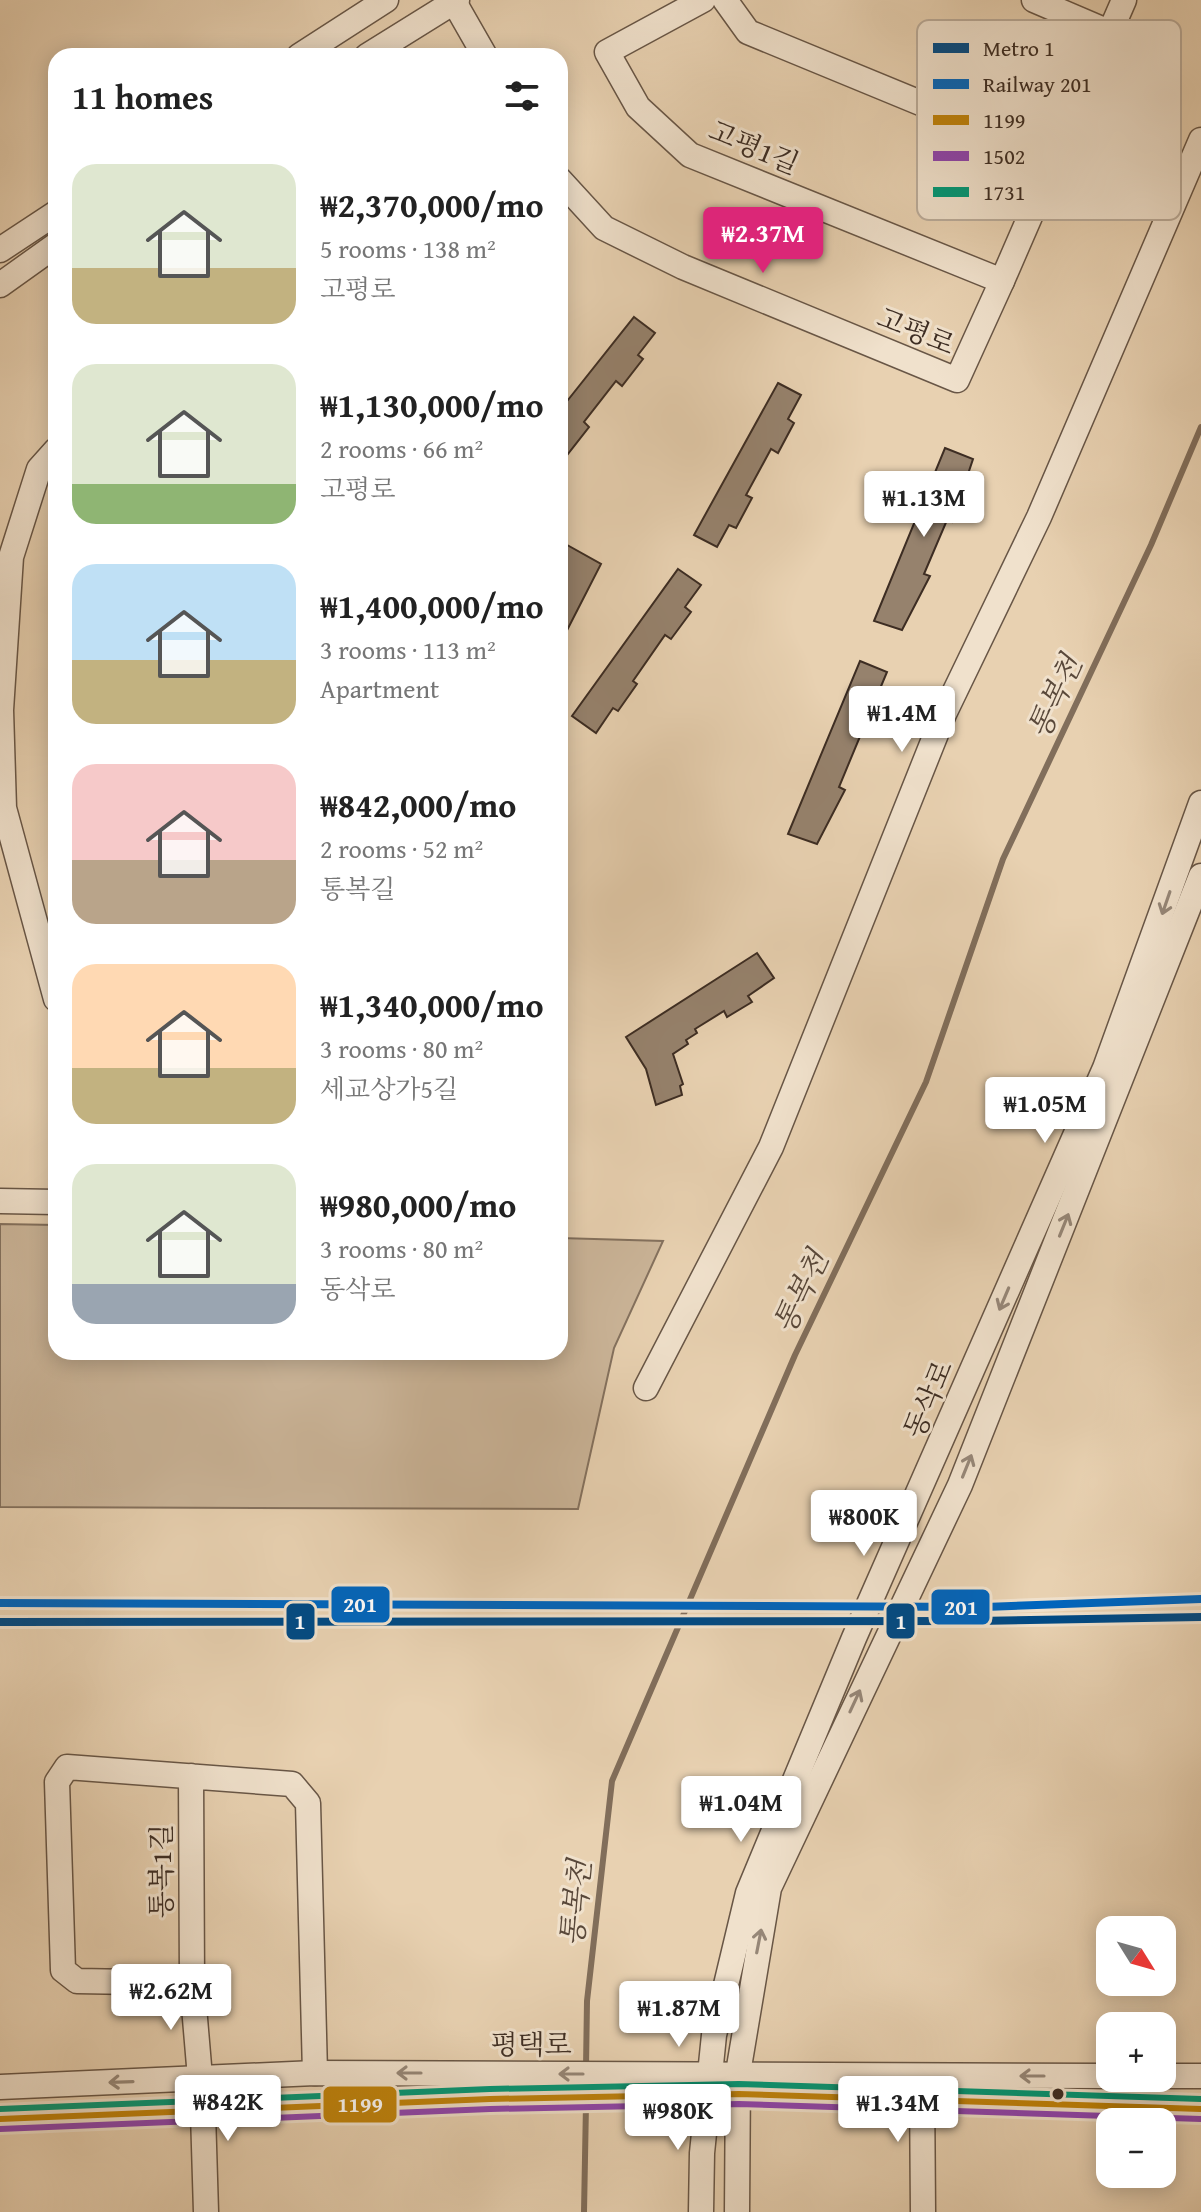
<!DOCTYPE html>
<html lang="en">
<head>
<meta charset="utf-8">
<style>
	body { margin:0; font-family:"Gentium Book Plus","Noto Serif KR",serif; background:#f2f2f2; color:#222; height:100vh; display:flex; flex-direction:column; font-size:30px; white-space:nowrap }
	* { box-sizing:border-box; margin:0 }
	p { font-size:26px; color:#767676 }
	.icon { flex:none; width:44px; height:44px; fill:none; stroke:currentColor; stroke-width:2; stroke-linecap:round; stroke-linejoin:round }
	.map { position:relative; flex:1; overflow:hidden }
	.details { position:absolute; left:48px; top:48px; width:520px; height:1312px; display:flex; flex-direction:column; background:#fff; border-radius:24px; box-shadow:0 4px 20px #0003 }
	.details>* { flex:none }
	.needle { width:52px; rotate:127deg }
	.buttons { position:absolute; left:1096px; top:1916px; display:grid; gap:16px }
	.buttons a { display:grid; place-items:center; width:80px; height:80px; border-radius:16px; background:#fff; box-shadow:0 4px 20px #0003; font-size:40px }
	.price { position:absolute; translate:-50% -68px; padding:0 18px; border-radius:8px; background:#fff; color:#222; font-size:26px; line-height:52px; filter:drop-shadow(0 2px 4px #0008) }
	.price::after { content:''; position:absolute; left:50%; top:48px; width:24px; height:18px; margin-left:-12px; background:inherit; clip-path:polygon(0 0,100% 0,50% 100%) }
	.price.on { background:#db2777; color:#fff }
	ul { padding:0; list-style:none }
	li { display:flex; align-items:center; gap:24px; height:200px; padding:0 24px }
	li span { display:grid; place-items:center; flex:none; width:224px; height:160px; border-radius:24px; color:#555 }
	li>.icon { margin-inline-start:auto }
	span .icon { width:96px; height:96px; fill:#fffc; stroke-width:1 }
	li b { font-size:34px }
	h2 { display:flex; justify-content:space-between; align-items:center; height:96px; padding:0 24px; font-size:34px }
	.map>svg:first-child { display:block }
	.green { fill:#cbb599; stroke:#84715e; stroke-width:2 }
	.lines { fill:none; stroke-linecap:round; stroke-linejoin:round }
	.stream { stroke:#816e5b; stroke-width:6 }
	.building { fill:#96826d; stroke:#3d2d23; stroke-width:2 }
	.minor-casing { stroke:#685646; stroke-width:27 }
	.minor { stroke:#f0e1cc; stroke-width:24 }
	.bus-1-casing { stroke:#f0e1cc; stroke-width:12 }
	.bus-2-casing { stroke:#f0e1cc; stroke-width:12 }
	.bus-3-casing { stroke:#f0e1cc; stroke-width:12 }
	.bus-1 { stroke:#bf820a; stroke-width:6 }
	.bus-2 { stroke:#8e44ad; stroke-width:6 }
	.bus-3 { stroke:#009775; stroke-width:6 }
	.rail-1-casing { stroke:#f0e1cc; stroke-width:14 }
	.rail-1 { stroke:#0065bd; stroke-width:8 }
	.metro-1-casing { stroke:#f0e1cc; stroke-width:14 }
	.metro-1 { stroke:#004a85; stroke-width:8 }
	.oneway { stroke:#968778 }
	.bus-dot { fill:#3d2d23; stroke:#f0e1cc; stroke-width:3 }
	.labels { text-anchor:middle; stroke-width:6; stroke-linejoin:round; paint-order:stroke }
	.street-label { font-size:28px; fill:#3d2d23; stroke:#f0e1cc }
	.water-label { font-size:30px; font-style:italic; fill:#59483a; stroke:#f0e1cc }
	.key { fill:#f0e1cc; stroke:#baab99; stroke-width:2 }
	.key-label { font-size:22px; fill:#3d2d23 }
	.line-badge { stroke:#f0e1cc; stroke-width:3 }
	.badge-label { font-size:22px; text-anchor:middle; font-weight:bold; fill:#fff }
</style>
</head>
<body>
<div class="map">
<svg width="1201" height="2212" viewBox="0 0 1201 2212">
	<rect width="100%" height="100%" fill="#e8d1b1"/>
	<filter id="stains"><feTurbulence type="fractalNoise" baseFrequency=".0025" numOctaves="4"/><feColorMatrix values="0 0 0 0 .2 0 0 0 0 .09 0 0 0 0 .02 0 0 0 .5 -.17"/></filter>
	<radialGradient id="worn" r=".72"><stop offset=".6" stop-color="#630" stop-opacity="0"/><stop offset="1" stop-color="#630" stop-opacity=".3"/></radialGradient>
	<polygon class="green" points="0,1224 56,1225 56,1352 560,1352 560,1238 663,1241 614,1348 578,1509 0,1507"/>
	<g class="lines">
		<g class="stream">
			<polyline points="586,2068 587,2001 612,1781 795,1355 926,1082 1003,859 1151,545 1201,427"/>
			<polyline points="584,2212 586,2104"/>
		</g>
	</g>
	<g class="building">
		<polygon points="634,317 655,333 638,355 643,359 622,386 616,381 584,422 589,427 560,464 560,410"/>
		<polygon points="778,383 801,395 788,419 794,423 778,453 771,449 746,495 752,498 736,528 729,525 717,547 694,535"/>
		<polygon points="945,448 973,459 952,522 947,520 924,574 930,576 902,630 874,621"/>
		<polygon points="560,541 601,564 560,644"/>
		<polygon points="678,569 701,585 685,607 691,612 671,639 665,635 633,681 637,684 618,711 613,708 596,733 572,716"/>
		<polygon points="860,661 887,672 874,703 879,705 867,736 861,734 839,787 845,790 817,844 788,834"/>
		<polygon points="757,953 774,978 748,996 752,1002 727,1017 724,1011 695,1029 697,1033 686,1040 688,1044 673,1054 683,1084 680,1086 682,1095 656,1105 646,1069 626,1037"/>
	</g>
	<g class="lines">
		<g class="minor-casing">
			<g id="minor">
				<polyline points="453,0 485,56"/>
				<polyline points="703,0 607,52 638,107 690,155 1002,281 1124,0"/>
				<polyline points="725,0 748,32 1054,158"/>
				<polyline points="1034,0 1111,33"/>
				<polyline points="299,56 386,0"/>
				<polyline points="367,56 457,0"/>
				<polyline points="560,180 604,228 683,267 957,380 1002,281"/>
				<polyline points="0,250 56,213"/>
				<polyline points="0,285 56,245"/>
				<polyline points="56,450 39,469 11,557 1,710 4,808 56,999"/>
				<polyline points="0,1201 56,1202"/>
				<polyline points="646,1388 771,1147 944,714 1039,517 1201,140"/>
				<polyline points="191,1776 192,1983 77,1981 63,1970 57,1782 67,1767 292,1784 308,1803 315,2073"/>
				<polyline points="192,1983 203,2113 206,2212"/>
				<polyline points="1162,2076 1201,2076"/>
				<polyline points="922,2086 923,2212"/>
				<polyline points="0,2087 315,2073 1110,2076"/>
				<polyline points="0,2119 490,2099 739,2094 1201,2109"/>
				<polyline points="701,2212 702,2153 714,2035 748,1893 854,1638 1105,1068 1201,803"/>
				<polyline points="737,2212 738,2073 769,1888 960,1485 1201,876"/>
			</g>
		</g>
		<use href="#minor" class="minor"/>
		<g class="bus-1-casing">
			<polyline id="bus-1" points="0,2119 490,2099 739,2094 1201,2109"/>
		</g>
		<g class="bus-2-casing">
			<polyline id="bus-2" points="0,2129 490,2109 739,2104 1201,2119"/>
		</g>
		<g class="bus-3-casing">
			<polyline id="bus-3" points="0,2109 490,2089 739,2084 1201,2099"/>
		</g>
		<use href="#bus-1" class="bus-1"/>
		<use href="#bus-2" class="bus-2"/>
		<use href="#bus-3" class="bus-3"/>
		<g class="rail-1-casing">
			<polyline id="rail-1" points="0,1603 985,1607 1201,1599"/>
		</g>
		<use href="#rail-1" class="rail-1"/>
		<g class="metro-1-casing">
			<polyline id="metro-1" points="0,1622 977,1621 1201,1617"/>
		</g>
		<use href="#metro-1" class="metro-1"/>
	</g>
	<defs><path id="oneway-shaft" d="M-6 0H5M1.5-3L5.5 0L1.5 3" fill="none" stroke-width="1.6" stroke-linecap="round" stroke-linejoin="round" transform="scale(2)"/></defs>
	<g class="oneway">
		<use href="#oneway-shaft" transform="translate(1166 903) rotate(109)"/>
		<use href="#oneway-shaft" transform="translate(1064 1225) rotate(-68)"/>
		<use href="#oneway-shaft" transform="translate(1004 1299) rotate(113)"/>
		<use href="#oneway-shaft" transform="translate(967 1466) rotate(-68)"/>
		<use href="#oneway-shaft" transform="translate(855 1701) rotate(-65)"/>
		<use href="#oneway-shaft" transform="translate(759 1941) rotate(-79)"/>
		<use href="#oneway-shaft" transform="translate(409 2073) rotate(-180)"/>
		<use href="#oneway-shaft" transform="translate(571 2074) rotate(180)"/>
		<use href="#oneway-shaft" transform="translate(1032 2076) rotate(-180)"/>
		<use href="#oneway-shaft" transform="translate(121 2082) rotate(178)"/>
	</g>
	<circle class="bus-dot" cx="1058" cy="2094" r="7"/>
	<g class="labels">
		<g class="street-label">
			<text transform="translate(754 147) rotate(23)" y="10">고평1길</text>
			<text transform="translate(916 331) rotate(22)" y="10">고평로</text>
			<text transform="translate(928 1399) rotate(-67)" y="10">동삭로</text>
			<text transform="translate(161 1871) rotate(-90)" y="10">통복1길</text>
			<text x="531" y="2054">평택로</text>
		</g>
		<g class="water-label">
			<text transform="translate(1055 697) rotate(-65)" y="10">통복천</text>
			<text transform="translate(801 1292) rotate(-64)" y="10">통복천</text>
			<text transform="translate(576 1903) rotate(-84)" y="10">통복천</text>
		</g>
	</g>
	<rect x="917" y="20" width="264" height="200" rx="12" class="key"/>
	<rect x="933" y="43" width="36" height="10" fill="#004a85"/>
	<rect x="933" y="79" width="36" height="10" fill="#0065bd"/>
	<rect x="933" y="115" width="36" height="10" fill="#bf820a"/>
	<rect x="933" y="151" width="36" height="10" fill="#8e44ad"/>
	<rect x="933" y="187" width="36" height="10" fill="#009775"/>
	<g class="key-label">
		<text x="983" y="56">Metro 1</text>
		<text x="983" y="92">Railway 201</text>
		<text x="983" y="128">1199</text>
		<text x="983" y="164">1502</text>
		<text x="983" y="200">1731</text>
	</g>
	<g class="line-badge">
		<rect x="330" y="1585" width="61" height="39" rx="8" fill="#0065bd"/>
		<rect x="930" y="1588" width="61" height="38" rx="8" fill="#0065bd"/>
		<rect x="885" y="1602" width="31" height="38" rx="8" fill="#004a85"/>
		<rect x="285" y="1602" width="31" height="39" rx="8" fill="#004a85"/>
		<rect x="322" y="2085" width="76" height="39" rx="8" fill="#bf820a"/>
	</g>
	<g class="badge-label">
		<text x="360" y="1612">201</text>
		<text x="961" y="1615">201</text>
		<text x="901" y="1629">1</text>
		<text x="300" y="1629">1</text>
		<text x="360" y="2112">1199</text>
	</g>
	<rect width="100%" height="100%" filter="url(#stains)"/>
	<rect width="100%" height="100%" fill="url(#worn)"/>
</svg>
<div class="buttons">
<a><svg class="needle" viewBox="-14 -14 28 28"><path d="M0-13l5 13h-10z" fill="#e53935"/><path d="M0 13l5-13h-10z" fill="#767676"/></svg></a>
<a>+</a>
<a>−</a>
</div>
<b class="price on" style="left:763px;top:275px">₩2.37M</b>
<b class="price" style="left:924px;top:539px">₩1.13M</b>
<b class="price" style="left:902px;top:754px">₩1.4M</b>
<b class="price" style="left:1045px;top:1145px">₩1.05M</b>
<b class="price" style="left:864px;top:1558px">₩800K</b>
<b class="price" style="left:741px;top:1844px">₩1.04M</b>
<b class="price" style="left:171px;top:2032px">₩2.62M</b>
<b class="price" style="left:679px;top:2049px">₩1.87M</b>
<b class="price" style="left:228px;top:2143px">₩842K</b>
<b class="price" style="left:898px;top:2144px">₩1.34M</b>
<b class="price" style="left:678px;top:2152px">₩980K</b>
<section class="details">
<h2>11 homes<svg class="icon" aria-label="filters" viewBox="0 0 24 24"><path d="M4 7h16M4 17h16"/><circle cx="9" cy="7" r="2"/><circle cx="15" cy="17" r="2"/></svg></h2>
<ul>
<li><span style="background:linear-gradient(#dfe7d0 65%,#c2b280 0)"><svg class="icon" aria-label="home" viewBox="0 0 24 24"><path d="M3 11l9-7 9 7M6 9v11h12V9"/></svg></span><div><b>₩2,370,000/mo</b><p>5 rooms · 138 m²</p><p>고평로</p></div></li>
<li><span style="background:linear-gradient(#dfe7d0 75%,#8fb573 0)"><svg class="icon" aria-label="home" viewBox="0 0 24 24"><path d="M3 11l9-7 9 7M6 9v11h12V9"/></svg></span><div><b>₩1,130,000/mo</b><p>2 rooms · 66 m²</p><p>고평로</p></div></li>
<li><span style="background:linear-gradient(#bfe0f5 60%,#c2b280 0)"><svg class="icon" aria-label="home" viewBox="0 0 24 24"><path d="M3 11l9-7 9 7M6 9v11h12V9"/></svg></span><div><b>₩1,400,000/mo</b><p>3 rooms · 113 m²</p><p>Apartment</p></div></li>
<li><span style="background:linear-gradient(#f6c9c9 60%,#b9a48a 0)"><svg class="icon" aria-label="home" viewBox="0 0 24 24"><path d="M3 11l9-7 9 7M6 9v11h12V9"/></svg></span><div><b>₩842,000/mo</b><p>2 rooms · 52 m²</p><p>통복길</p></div></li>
<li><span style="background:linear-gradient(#ffd9b3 65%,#c2b280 0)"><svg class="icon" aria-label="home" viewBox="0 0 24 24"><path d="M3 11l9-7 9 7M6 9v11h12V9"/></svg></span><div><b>₩1,340,000/mo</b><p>3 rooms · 80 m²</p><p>세교상가5길</p></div></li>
<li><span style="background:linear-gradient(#dfe7d0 75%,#9aa5b1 0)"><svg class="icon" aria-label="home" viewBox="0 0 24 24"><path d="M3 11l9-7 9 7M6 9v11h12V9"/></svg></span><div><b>₩980,000/mo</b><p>3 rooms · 80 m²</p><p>동삭로</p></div></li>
</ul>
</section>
</div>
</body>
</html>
